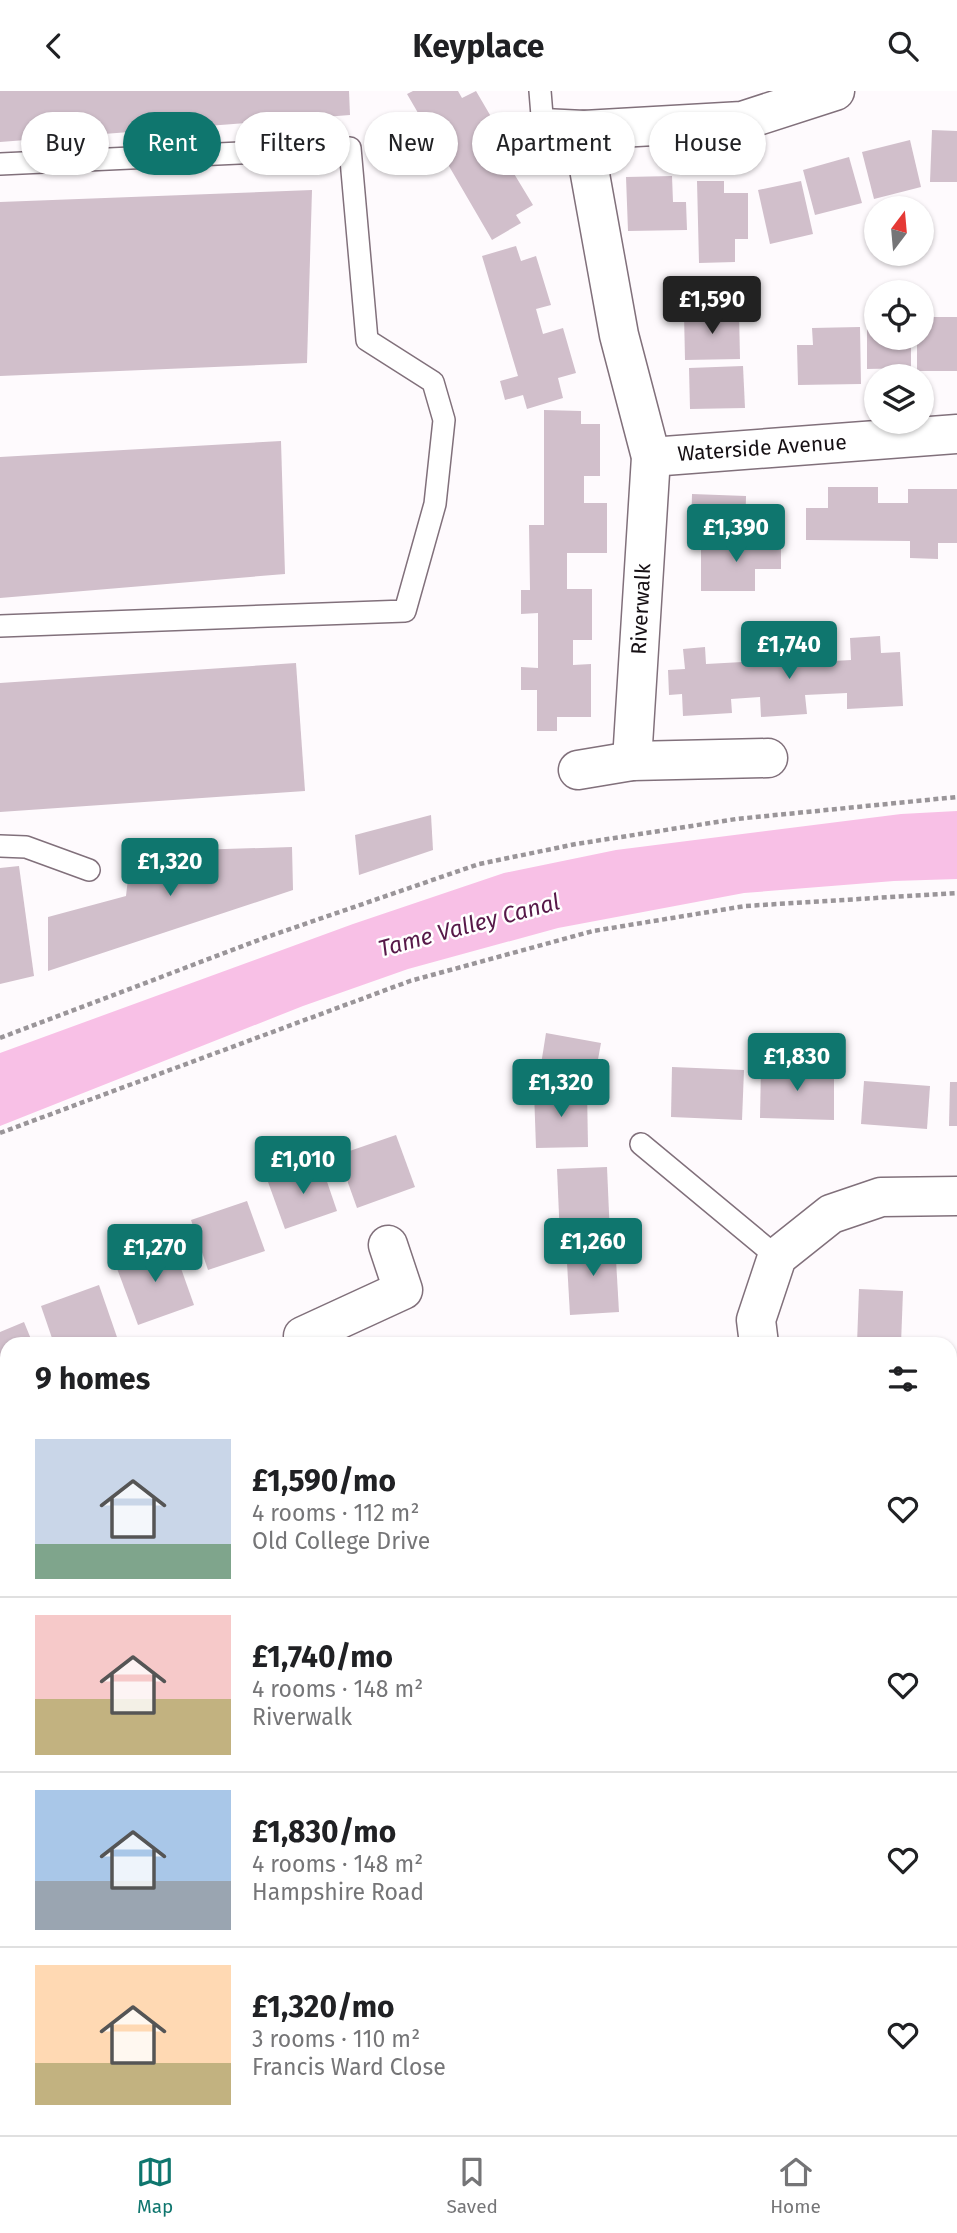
<!DOCTYPE html>
<html lang="en">
<head>
<meta charset="utf-8">
<style>
	body { margin:0; font-family:"Fira Sans",sans-serif; background:#f2f2f2; color:#202124; height:100vh; display:flex; flex-direction:column; font-size:26px; white-space:nowrap }
	* { box-sizing:border-box; margin:0 }
	p { font-size:23px; color:#757577 }
	.icon { flex:none; width:38px; height:38px; fill:none; stroke:currentColor; stroke-width:2; stroke-linecap:round; stroke-linejoin:round }
	.map { position:relative; flex:1; overflow:hidden }
	.drawer { position:absolute; left:0px; top:1246px; width:957px; height:798px; display:flex; flex-direction:column; background:#fff; border-radius:21px 21px 0 0; box-shadow:0 2px 5px #0004 }
	.drawer>* { flex:none }
	.banner { position:absolute; left:21px; top:21px; width:915px; height:63px; display:flex; gap:14px }
	.needle { width:46px; rotate:16deg }
	.fabs { position:absolute; left:864px; top:105px; display:grid; gap:14px }
	.fabs a { display:grid; place-items:center; width:70px; height:70px; border-radius:50%; background:#fff; box-shadow:0 2px 5px #0004; font-size:35px }
	.price { position:absolute; translate:-50% -60px; padding:0 16px; border-radius:7px; background:#0f766e; color:#fff; font-size:23px; line-height:46px; filter:drop-shadow(0 2px 4px #0008) }
	.price::after { content:''; position:absolute; left:50%; top:42px; width:21px; height:16px; margin-left:-10px; background:inherit; clip-path:polygon(0 0,100% 0,50% 100%) }
	.price.on { background:#222; color:#fff }
	ul { padding:0; list-style:none }
	li { display:flex; align-items:center; gap:21px; height:175px; padding:0 35px }
	li+li { border-top:2px solid #e0e0e0 }
	li span { display:grid; place-items:center; flex:none; width:196px; height:140px; border-radius:0px; color:#555 }
	li>.icon { margin-inline-start:auto }
	span .icon { width:84px; height:84px; fill:#fffc; stroke-width:1 }
	li b { font-size:30px }
	h2 { display:flex; justify-content:space-between; align-items:center; height:84px; padding:0 35px; font-size:30px }
	.tag { padding:0 24px; border-radius:32px; background:#fff; box-shadow:0 2px 5px #0004; font-size:24px; line-height:63px }
	.tag.on { background:#0f766e; color:#fff }
	header { display:flex; justify-content:space-between; align-items:center; height:91px; padding:0 35px; background:#fff; font-size:32px; font-weight:700 }
	.dock { display:flex; justify-content:space-around; align-items:center; height:98px; border-top:2px solid #e0e0e0; background:#fff; font-size:19px; color:#757577 }
	.dock a { display:grid; justify-items:center; gap:4px }
	.dock .on { color:#0f766e }
	.map>svg:first-child { display:block }
	.water { fill:#f8c0e6 }
	.building { fill:#d1bfcb }
	.lines { fill:none; stroke-linecap:round; stroke-linejoin:round }
	.lane-casing { stroke:#81707b; stroke-width:24 }
	.street-casing { stroke:#81707b; stroke-width:41 }
	.primary-casing { stroke:#81707b; stroke-width:41 }
	.path { stroke:#9a9599; stroke-width:4.5; stroke-dasharray:5 3.5; stroke-linecap:butt }
	.lane { stroke:#fff; stroke-width:21 }
	.street { stroke:#fff; stroke-width:38 }
	.primary { stroke:#fff; stroke-width:38 }
	.labels { text-anchor:middle; stroke-width:5; stroke-linejoin:round; paint-order:stroke }
	.street-label { font-size:21px; fill:#150f13; stroke:#fff }
	.water-label { font-size:23px; font-style:italic; fill:#571949; stroke:#fff }
</style>
</head>
<body>
<header><svg class="icon" aria-label="back" viewBox="0 0 24 24"><path d="M15 5l-7 7 7 7"/></svg>Keyplace<svg class="icon" aria-label="search" viewBox="0 0 24 24"><circle cx="10" cy="10" r="6"/><path d="M15 15l6 6"/></svg></header>
<div class="map">
<svg width="957" height="2044" viewBox="0 0 957 2044">
	<rect width="100%" height="100%" fill="#fefafd"/>
	<polygon class="water" points="957,720 957,788 894,790 744,802 558,837 408,878 303,915 0,1035 0,962 353,833 504,782 616,759 901,723"/>
	<g class="building">
		<polygon points="0,0 349,0 350,24 0,51"/>
		<polygon points="413,0 458,0 462,7 476,0 500,41 477,55 492,80 507,71 533,114 516,124 521,132 492,149 407,3"/>
		<polygon points="932,39 957,40 957,91 930,91"/>
		<polygon points="910,49 921,96 874,108 862,61"/>
		<polygon points="849,66 862,112 815,124 803,79"/>
		<polygon points="672,85 673,111 686,111 687,139 628,140 626,86"/>
		<polygon points="697,90 724,90 724,102 748,102 748,148 735,148 735,171 699,172"/>
		<polygon points="801,90 813,143 770,153 758,99"/>
		<polygon points="312,99 307,272 0,285 0,111"/>
		<polygon points="516,155 521,170 536,165 551,214 536,218 543,243 563,237 576,282 558,287 563,307 527,318 523,304 505,309 500,290 518,285 482,165"/>
		<polygon points="739,221 740,268 685,269 684,222"/>
		<polygon points="922,226 957,226 957,280 917,280 917,247 922,247"/>
		<polygon points="867,228 877,228 877,247 911,247 911,277 867,278"/>
		<polygon points="860,236 861,293 798,294 797,254 813,254 812,237"/>
		<polygon points="743,275 745,317 690,318 689,277"/>
		<polygon points="544,319 581,320 581,333 600,333 600,385 584,385 584,412 607,412 607,462 567,462 567,498 592,498 592,549 573,549 573,574 591,573 591,626 557,626 557,640 537,640 537,599 521,599 521,576 538,577 538,522 521,523 521,499 530,499 529,434 544,434"/>
		<polygon points="281,350 285,483 0,507 0,366"/>
		<polygon points="828,396 878,396 878,412 908,412 908,398 957,398 957,452 938,452 938,468 910,467 910,450 806,449 806,417 828,417"/>
		<polygon points="692,403 746,405 745,446 691,445"/>
		<polygon points="701,451 781,451 781,478 755,478 755,500 701,500"/>
		<polygon points="880,545 881,562 900,561 903,615 847,618 847,602 805,604 807,623 761,626 760,606 731,608 732,622 683,625 682,603 669,604 668,579 685,578 683,558 705,556 706,573 761,570 760,554 780,553 781,573 851,569 850,547"/>
		<polygon points="296,572 305,700 0,721 0,592"/>
		<polygon points="431,724 433,759 359,784 355,744"/>
		<polygon points="292,756 293,799 48,880 48,826 126,805 131,761"/>
		<polygon points="19,775 34,885 0,893 0,777"/>
		<polygon points="546,942 601,952 594,990 540,980"/>
		<polygon points="761,975 834,977 834,1029 760,1027"/>
		<polygon points="672,976 744,979 742,1029 671,1026"/>
		<polygon points="864,990 930,995 927,1038 861,1033"/>
		<polygon points="950,991 957,991 957,1035 949,1035"/>
		<polygon points="587,998 588,1056 536,1057 534,1000"/>
		<polygon points="396,1044 415,1096 357,1117 338,1064"/>
		<polygon points="321,1073 337,1120 285,1138 268,1091"/>
		<polygon points="607,1076 610,1145 560,1147 557,1078"/>
		<polygon points="247,1110 265,1160 208,1179 191,1129"/>
		<polygon points="615,1151 619,1221 570,1224 566,1154"/>
		<polygon points="172,1152 194,1214 138,1234 115,1172"/>
		<polygon points="99,1194 118,1249 106,1253 54,1253 41,1215"/>
		<polygon points="859,1198 903,1200 901,1253 857,1253"/>
		<polygon points="24,1231 33,1253 7,1253 7,1295 0,1297 0,1241"/>
		<polygon points="950,1400 957,1401 957,1447 950,1447"/>
		<polygon points="7,1457 7,1511 0,1512 0,1458"/>
	</g>
	<g class="lines">
		<g class="lane-casing">
			<g id="lane">
				<polyline points="540,0 543,37"/>
				<polyline points="0,73 350,57 367,249 433,291 444,329 435,413 405,520 0,535"/>
				<polyline points="0,755 26,756 89,779"/>
				<polyline points="641,1053 777,1166"/>
			</g>
		</g>
		<g class="street-casing">
			<g id="street">
				<polyline points="543,37 584,39"/>
				<polyline points="651,366 957,343"/>
				<polyline points="632,670 651,366 619,244 586,61 584,39 742,30 835,0"/>
				<polyline points="578,679 632,670 768,667"/>
				<polyline points="306,1253 303,1245 403,1199 388,1154"/>
				<polyline points="759,1253 756,1229 777,1166 831,1123 881,1106 957,1105"/>
				<polyline points="0,1365 7,1362"/>
				<polyline points="950,1519 957,1517"/>
				<polyline points="950,2009 957,2009"/>
				<polyline points="537,2044 600,2037"/>
			</g>
		</g>
		<g class="primary-casing">
			<g id="primary">
				<polyline points="0,1812 7,1818"/>
				<polyline points="0,1858 7,1863"/>
				<polyline points="157,2037 161,2044"/>
				<polyline points="202,2037 206,2044"/>
			</g>
		</g>
		<g class="path">
			<polyline points="0,947 264,847 479,773 576,753 736,728 957,706"/>
			<polyline points="0,1042 410,890 593,840 745,815 957,802"/>
			<polyline points="0,1551 7,1549"/>
			<polyline points="0,1752 7,1749"/>
		</g>
		<use href="#lane" class="lane"/>
		<use href="#street" class="street"/>
		<use href="#primary" class="primary"/>
	</g>
	<g class="labels">
		<g class="street-label">
			<text transform="translate(762 357) rotate(-4)" y="7">Waterside Avenue</text>
			<text transform="translate(641 518) rotate(-87)" y="7">Riverwalk</text>
		</g>
		<g class="water-label">
			<text transform="translate(469 834) rotate(-15)" y="8">Tame Valley Canal</text>
		</g>
	</g>
</svg>
<div class="fabs">
<a><svg class="needle" viewBox="-14 -14 28 28"><path d="M0-13l5 13h-10z" fill="#e53935"/><path d="M0 13l5-13h-10z" fill="#757577"/></svg></a>
<a><svg class="icon" aria-label="locate" viewBox="0 0 24 24"><circle cx="12" cy="12" r="6"/><path d="M12 2v4M12 18v4M2 12h4M18 12h4"/></svg></a>
<a><svg class="icon" aria-label="layers" viewBox="0 0 24 24"><path d="M12 4l9 5-9 5-9-5zM3 14l9 5 9-5"/></svg></a>
</div>
<b class="price on" style="left:712px;top:245px">£1,590</b>
<b class="price" style="left:736px;top:473px">£1,390</b>
<b class="price" style="left:789px;top:590px">£1,740</b>
<b class="price" style="left:170px;top:807px">£1,320</b>
<b class="price" style="left:797px;top:1002px">£1,830</b>
<b class="price" style="left:561px;top:1028px">£1,320</b>
<b class="price" style="left:303px;top:1105px">£1,010</b>
<b class="price" style="left:593px;top:1187px">£1,260</b>
<b class="price" style="left:155px;top:1193px">£1,270</b>
<div class="banner">
<a class="tag">Buy</a>
<a class="tag on">Rent</a>
<a class="tag">Filters</a>
<a class="tag">New</a>
<a class="tag">Apartment</a>
<a class="tag">House</a>
</div>
<section class="drawer">
<h2>9 homes<svg class="icon" aria-label="filters" viewBox="0 0 24 24"><path d="M4 7h16M4 17h16"/><circle cx="9" cy="7" r="2"/><circle cx="15" cy="17" r="2"/></svg></h2>
<ul>
<li><span style="background:linear-gradient(#c9d6e8 75%,#7fa58c 0)"><svg class="icon" aria-label="home" viewBox="0 0 24 24"><path d="M3 11l9-7 9 7M6 9v11h12V9"/></svg></span><div><b>£1,590/mo</b><p>4 rooms · 112 m²</p><p>Old College Drive</p></div><svg class="icon" aria-label="heart" viewBox="0 0 24 24"><path d="M12 20l-8-8c-3-5 5-10 8-4 3-6 11-1 8 4z"/></svg></li>
<li><span style="background:linear-gradient(#f6c9c9 60%,#c2b280 0)"><svg class="icon" aria-label="home" viewBox="0 0 24 24"><path d="M3 11l9-7 9 7M6 9v11h12V9"/></svg></span><div><b>£1,740/mo</b><p>4 rooms · 148 m²</p><p>Riverwalk</p></div><svg class="icon" aria-label="heart" viewBox="0 0 24 24"><path d="M12 20l-8-8c-3-5 5-10 8-4 3-6 11-1 8 4z"/></svg></li>
<li><span style="background:linear-gradient(#a9c7e8 65%,#9aa5b1 0)"><svg class="icon" aria-label="home" viewBox="0 0 24 24"><path d="M3 11l9-7 9 7M6 9v11h12V9"/></svg></span><div><b>£1,830/mo</b><p>4 rooms · 148 m²</p><p>Hampshire Road</p></div><svg class="icon" aria-label="heart" viewBox="0 0 24 24"><path d="M12 20l-8-8c-3-5 5-10 8-4 3-6 11-1 8 4z"/></svg></li>
<li><span style="background:linear-gradient(#ffd9b3 70%,#c2b280 0)"><svg class="icon" aria-label="home" viewBox="0 0 24 24"><path d="M3 11l9-7 9 7M6 9v11h12V9"/></svg></span><div><b>£1,320/mo</b><p>3 rooms · 110 m²</p><p>Francis Ward Close</p></div><svg class="icon" aria-label="heart" viewBox="0 0 24 24"><path d="M12 20l-8-8c-3-5 5-10 8-4 3-6 11-1 8 4z"/></svg></li>
</ul>
</section>
</div>
<nav class="dock">
<a class="on"><svg class="icon" aria-label="map" viewBox="0 0 24 24"><path d="M3 6l6-2 6 2 6-2v14l-6 2-6-2-6 2zM9 4v14M15 6v14"/></svg>Map</a>
<a><svg class="icon" aria-label="saved" viewBox="0 0 24 24"><path d="M7 4h10v16l-5-4-5 4z"/></svg>Saved</a>
<a><svg class="icon" aria-label="home" viewBox="0 0 24 24"><path d="M3 11l9-7 9 7M6 9v11h12V9"/></svg>Home</a>
</nav>
</body>
</html>
